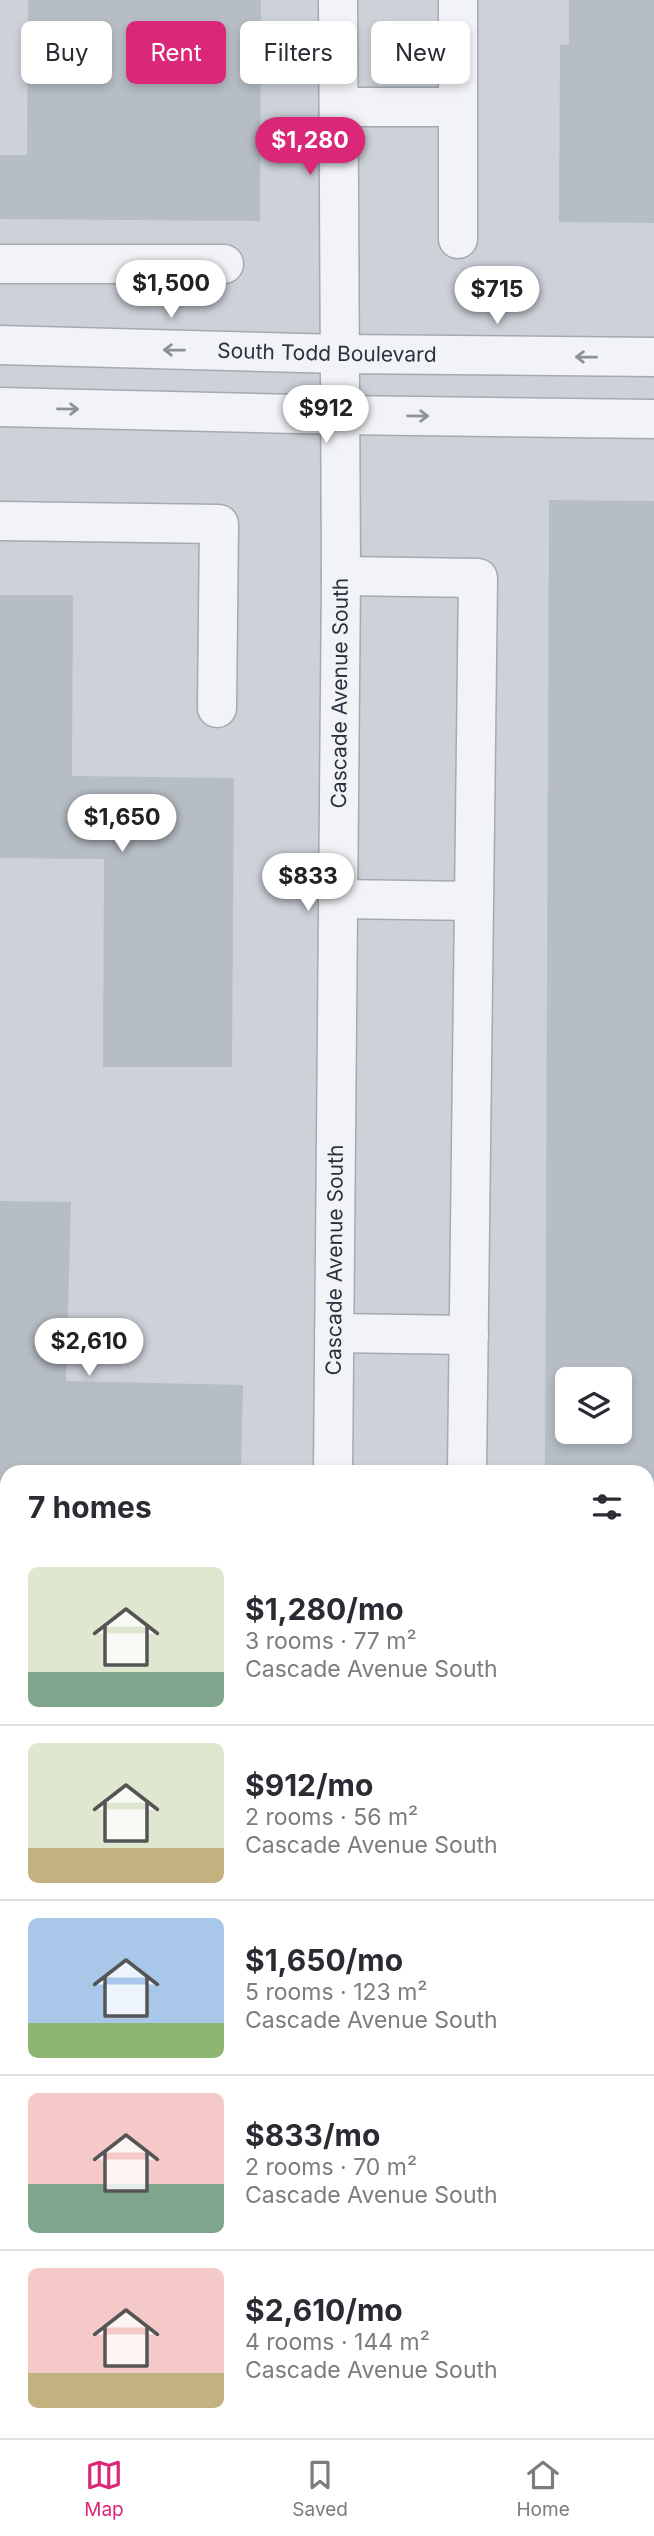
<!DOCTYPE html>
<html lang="en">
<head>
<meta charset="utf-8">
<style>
	body { margin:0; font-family:Inter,sans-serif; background:#f2f2f3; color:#2b2b33; height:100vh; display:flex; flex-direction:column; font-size:26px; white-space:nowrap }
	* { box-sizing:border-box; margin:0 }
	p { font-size:23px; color:#7c7c81 }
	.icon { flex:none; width:38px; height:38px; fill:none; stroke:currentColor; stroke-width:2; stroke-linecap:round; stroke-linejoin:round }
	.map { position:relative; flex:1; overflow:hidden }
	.details { position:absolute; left:0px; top:1465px; width:654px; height:975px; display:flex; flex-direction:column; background:#fff; border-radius:21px 21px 0 0; box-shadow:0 4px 10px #0003 }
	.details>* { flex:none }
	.banner { position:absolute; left:21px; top:21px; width:612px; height:63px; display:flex; gap:14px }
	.tools { position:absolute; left:555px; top:1367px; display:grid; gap:14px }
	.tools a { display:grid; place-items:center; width:77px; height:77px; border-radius:10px; background:#fff; box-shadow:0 4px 10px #0003; font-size:35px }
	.price { position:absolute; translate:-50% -60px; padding:0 16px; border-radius:24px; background:#fff; color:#222; font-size:23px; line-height:46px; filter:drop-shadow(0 2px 4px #0008) }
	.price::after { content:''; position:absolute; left:50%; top:42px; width:21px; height:16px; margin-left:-10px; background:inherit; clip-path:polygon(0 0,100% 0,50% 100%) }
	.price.current { background:#db2777; color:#fff }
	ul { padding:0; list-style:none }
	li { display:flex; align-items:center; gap:21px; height:175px; padding:0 28px }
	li+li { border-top:2px solid #e1e1e2 }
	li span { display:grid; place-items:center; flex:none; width:196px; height:140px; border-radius:10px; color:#555 }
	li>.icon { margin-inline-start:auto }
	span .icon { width:84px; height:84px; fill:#fffc; stroke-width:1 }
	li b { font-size:30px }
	h2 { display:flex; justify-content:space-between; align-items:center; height:84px; padding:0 28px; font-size:30px }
	.pill { padding:0 24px; border-radius:10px; background:#fff; box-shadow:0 4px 10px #0003; font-size:24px; line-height:63px }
	.pill.current { background:#db2777; color:#fff }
	.tab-bar { display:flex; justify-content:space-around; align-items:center; height:98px; border-top:2px solid #e1e1e2; background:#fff; font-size:19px; color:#7c7c81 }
	.tab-bar a { display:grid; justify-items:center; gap:4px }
	.tab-bar .current { color:#db2777 }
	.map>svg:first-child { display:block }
	.built { fill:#cdd2d9; fill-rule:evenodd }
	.water { fill:#9bb3c6 }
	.building { fill:#b6bdc4; fill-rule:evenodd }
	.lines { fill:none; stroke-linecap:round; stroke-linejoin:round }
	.minor-casing { stroke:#a5aab2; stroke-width:41 }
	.minor { stroke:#f1f3f6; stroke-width:38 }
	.oneway { stroke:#8d929a }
	.labels { text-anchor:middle; stroke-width:7; stroke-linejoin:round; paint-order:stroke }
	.street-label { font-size:21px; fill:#29323e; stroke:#eef2f5 }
</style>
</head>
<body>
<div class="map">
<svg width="654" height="2438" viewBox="0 0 654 2438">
	<rect width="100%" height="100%" fill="#dfe3e8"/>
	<path class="built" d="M0,0H654V2315L648,2305V1472H7V1778L0,1777ZM567,1379H620V1432H567Z"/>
	<g class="water">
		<rect x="0" y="1892" width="7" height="140"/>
		<polygon points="574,2432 578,2438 391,2438 387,2433"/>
	</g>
	<g class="building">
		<polygon points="28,0 261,0 260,221 0,219 0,155 27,155"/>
		<polygon points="569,0 654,0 654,223 559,222 560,45 569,44"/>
		<path d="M549,500L654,501V1637H648V1472H545ZM567,1379H620V1432H567Z"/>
		<polygon points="0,595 73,595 72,776 234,778 232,1067 103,1067 104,859 0,858"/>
		<polygon points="0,1201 71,1202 66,1381 243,1385 241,1472 7,1472 7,1481 0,1481"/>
		<polygon points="654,1872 654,2095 648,2096 648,1873"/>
		<polygon points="7,2261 7,2432 128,2432 131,2438 0,2438 0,2265"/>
	</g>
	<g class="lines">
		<g class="minor-casing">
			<g id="minor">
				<polyline points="339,107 458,107"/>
				<polyline points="458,239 458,0"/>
				<polyline points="0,264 224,264"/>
				<path id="s1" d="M0,345L340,354L654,357"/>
				<polyline points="0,407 340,415 654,419"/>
				<polyline points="0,521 219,524 217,708"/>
				<polyline points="341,576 478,578 467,1472"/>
				<polyline points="338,899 474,901"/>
				<polyline points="334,1333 469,1335"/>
				<path id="s2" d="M333,1472L341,576L338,0"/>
				<polyline points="648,1725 654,1725"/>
				<polyline points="0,1745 7,1745"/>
				<polyline points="648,2159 654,2159"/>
				<polyline points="0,2221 7,2217"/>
				<polyline points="205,2432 209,2438"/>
			</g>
		</g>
		<use href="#minor" class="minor"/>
	</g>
	<defs><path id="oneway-shaft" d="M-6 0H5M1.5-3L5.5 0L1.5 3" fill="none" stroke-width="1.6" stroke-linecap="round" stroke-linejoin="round" transform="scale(1.75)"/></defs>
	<g class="oneway">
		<use href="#oneway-shaft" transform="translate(174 350) rotate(-179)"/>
		<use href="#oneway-shaft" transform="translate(586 357) rotate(-179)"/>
		<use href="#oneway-shaft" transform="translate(68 409) rotate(1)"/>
		<use href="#oneway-shaft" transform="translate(418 416) rotate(1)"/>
	</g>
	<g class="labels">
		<g class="street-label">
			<text dy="7" stroke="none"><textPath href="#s1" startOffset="327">South Todd Boulevard</textPath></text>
			<text dy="7" stroke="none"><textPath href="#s2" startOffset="779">Cascade Avenue South</textPath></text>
			<text dy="7" stroke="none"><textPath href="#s2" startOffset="212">Cascade Avenue South</textPath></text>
		</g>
	</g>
</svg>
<div class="tools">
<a><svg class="icon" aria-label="layers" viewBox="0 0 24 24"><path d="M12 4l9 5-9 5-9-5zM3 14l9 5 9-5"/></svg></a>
</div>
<b class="price current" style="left:310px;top:177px">$1,280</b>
<b class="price" style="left:171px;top:320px">$1,500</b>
<b class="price" style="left:497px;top:326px">$715</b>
<b class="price" style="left:326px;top:445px">$912</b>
<b class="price" style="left:122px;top:854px">$1,650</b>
<b class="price" style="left:308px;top:913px">$833</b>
<b class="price" style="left:89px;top:1378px">$2,610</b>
<div class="banner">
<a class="pill">Buy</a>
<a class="pill current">Rent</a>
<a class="pill">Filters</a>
<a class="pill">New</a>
</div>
<section class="details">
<h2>7 homes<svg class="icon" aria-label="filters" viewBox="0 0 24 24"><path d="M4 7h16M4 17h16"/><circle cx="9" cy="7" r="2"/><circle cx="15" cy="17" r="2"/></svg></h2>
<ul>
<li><span style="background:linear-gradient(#dfe7d0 75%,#7fa58c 0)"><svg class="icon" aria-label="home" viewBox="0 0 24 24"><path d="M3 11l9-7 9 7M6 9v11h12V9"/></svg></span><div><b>$1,280/mo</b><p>3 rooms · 77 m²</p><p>Cascade Avenue South</p></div></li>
<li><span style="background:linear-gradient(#dfe7d0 75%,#c2b280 0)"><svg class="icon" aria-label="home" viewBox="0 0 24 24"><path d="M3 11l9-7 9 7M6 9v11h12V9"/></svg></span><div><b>$912/mo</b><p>2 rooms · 56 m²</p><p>Cascade Avenue South</p></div></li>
<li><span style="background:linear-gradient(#a9c7e8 75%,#8fb573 0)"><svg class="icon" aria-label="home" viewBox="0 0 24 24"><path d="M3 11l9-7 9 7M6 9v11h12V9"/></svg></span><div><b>$1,650/mo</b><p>5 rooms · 123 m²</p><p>Cascade Avenue South</p></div></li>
<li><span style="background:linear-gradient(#f6c9c9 65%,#7fa58c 0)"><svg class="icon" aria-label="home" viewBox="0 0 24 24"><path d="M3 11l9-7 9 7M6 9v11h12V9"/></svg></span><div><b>$833/mo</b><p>2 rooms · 70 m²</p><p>Cascade Avenue South</p></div></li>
<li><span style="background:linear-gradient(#f6c9c9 75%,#c2b280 0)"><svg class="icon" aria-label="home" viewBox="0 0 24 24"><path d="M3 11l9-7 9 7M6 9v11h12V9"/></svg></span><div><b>$2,610/mo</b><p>4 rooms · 144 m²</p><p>Cascade Avenue South</p></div></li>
</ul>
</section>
</div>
<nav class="tab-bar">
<a class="current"><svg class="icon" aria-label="map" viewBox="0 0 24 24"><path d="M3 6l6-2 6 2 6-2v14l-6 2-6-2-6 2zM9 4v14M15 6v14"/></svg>Map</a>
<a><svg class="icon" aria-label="saved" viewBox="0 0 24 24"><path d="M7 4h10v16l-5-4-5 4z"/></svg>Saved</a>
<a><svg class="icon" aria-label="home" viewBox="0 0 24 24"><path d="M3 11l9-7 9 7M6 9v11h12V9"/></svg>Home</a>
</nav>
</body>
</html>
